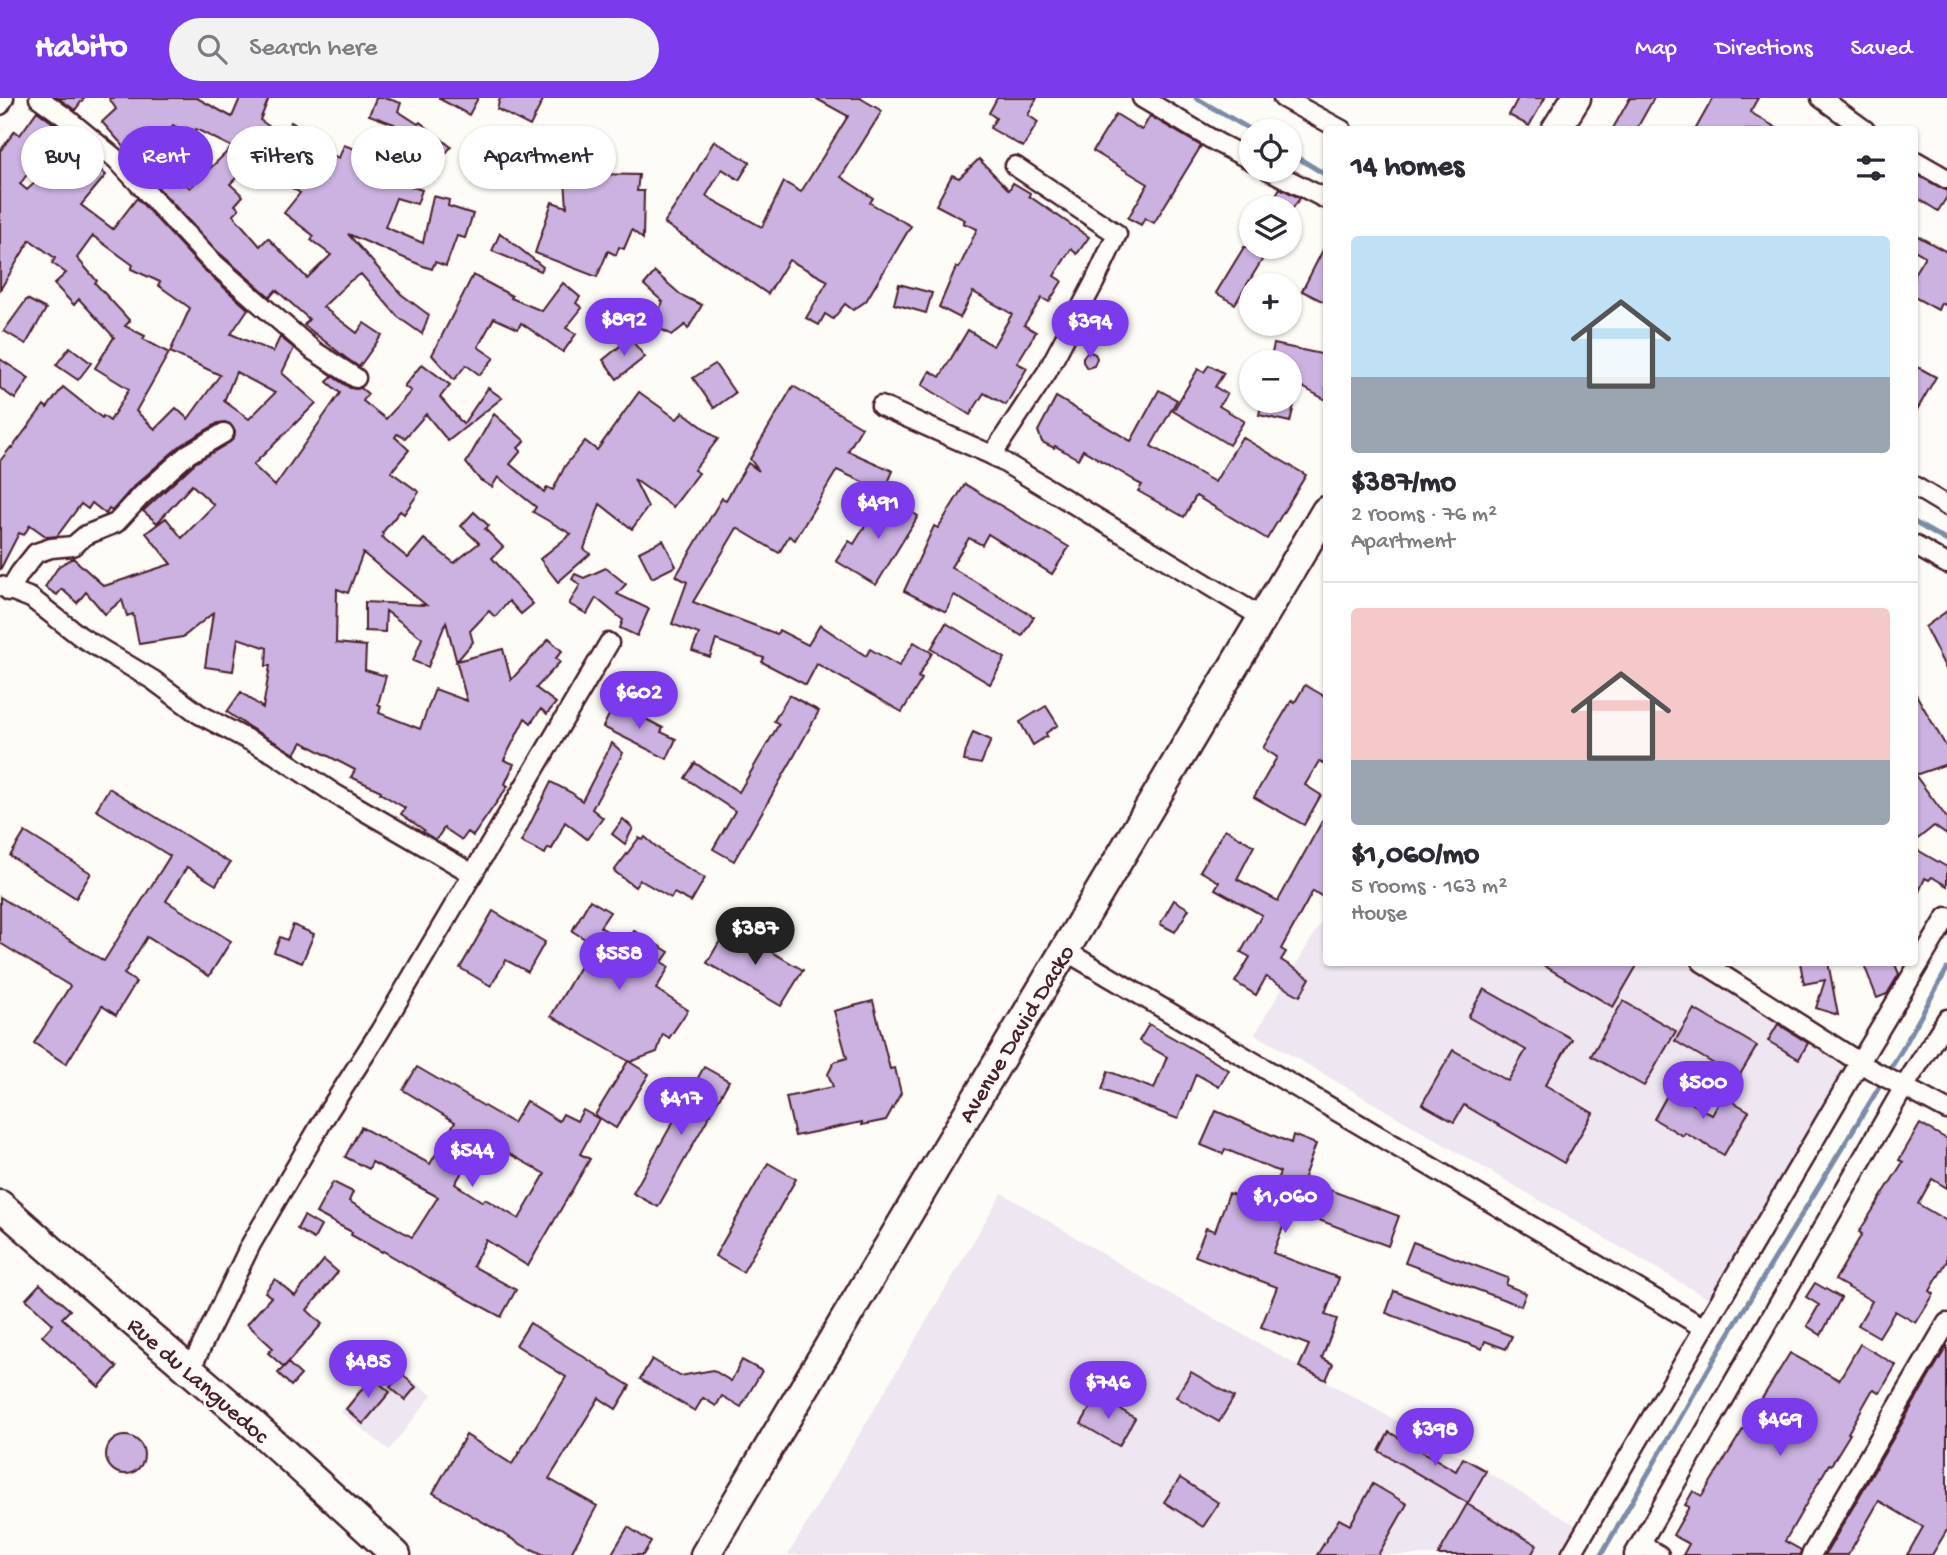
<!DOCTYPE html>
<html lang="en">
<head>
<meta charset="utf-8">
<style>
	body { margin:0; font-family:"Gochi Hand",sans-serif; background:#f2f2f3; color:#2b2b33; height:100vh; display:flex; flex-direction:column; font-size:26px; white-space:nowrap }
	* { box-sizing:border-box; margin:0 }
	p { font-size:23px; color:#7c7c81 }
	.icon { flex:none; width:38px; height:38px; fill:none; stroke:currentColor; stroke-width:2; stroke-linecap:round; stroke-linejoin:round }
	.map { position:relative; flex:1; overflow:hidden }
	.drawer { position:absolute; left:1323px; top:28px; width:595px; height:840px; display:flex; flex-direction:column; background:#fff; border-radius:7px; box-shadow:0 2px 5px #0004 }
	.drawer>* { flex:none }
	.top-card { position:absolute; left:21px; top:28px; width:665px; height:63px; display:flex; gap:14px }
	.tools { position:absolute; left:1239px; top:21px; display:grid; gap:14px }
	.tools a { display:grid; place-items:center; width:63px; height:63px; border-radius:50%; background:#fff; box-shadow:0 2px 5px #0004; font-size:35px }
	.price { position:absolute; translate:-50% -60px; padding:0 16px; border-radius:24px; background:#7c3aed; color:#fff; font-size:23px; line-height:46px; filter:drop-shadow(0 2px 4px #0008) }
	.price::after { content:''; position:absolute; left:50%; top:42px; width:21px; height:16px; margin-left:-10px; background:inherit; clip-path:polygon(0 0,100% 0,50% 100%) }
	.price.active { background:#222; color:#fff }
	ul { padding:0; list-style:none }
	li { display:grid; align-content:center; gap:14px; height:371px; padding:0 28px }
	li+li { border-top:2px solid #e1e1e2 }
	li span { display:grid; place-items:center; height:217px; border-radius:7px; color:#555 }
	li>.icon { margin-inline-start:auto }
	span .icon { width:126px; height:126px; fill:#fffc; stroke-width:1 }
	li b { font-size:30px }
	h2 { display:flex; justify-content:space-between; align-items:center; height:84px; padding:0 28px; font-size:30px }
	.pill { padding:0 24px; border-radius:32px; background:#fff; box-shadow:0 2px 5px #0004; font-size:24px; line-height:63px }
	.pill.active { background:#7c3aed; color:#fff }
	header { display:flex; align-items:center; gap:42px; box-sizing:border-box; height:98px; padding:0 35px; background:#7c3aed; color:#fff }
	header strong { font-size:33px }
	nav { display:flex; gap:38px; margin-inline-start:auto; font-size:24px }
	.search { width:490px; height:63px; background:#f2f2f3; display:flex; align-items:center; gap:18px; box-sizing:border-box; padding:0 24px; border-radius:38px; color:#7c7c81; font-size:26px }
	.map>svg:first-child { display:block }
	.built { fill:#eee6f0 }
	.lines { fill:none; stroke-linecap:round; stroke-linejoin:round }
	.stream { stroke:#7b8ca8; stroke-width:5 }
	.building { fill:#cbb2e0; stroke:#4a1f2b; stroke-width:2; fill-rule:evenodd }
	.minor-casing { stroke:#4a1f2b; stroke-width:23 }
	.primary-casing { stroke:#4a1f2b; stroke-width:33 }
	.minor { stroke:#fdfcf7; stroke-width:18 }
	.primary { stroke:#fdfcf7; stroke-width:28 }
	.labels { text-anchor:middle; stroke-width:5; stroke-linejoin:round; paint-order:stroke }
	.street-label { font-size:24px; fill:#4a1f2b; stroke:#fdfcf7 }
</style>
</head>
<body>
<header>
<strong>Habito</strong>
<div class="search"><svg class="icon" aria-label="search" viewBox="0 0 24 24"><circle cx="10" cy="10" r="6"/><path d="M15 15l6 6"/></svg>Search here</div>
<nav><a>Map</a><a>Directions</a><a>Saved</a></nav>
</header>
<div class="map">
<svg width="1947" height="1457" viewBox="0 0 1947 1457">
	<rect width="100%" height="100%" fill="#fdfcf7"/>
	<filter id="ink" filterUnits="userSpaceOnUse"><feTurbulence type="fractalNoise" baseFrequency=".0143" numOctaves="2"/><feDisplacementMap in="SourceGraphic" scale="14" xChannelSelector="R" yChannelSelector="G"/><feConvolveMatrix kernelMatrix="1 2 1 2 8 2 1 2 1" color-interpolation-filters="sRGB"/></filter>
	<g filter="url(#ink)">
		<g class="built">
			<polygon points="1326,816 1326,864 1683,865 1848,961 1714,1204 1255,936"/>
			<polygon points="1002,1095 1156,1188 1486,1373 1578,1429 1562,1457 788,1457"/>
			<polygon points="384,1260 432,1297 389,1352 341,1314"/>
		</g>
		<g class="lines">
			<g class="stream">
				<polyline points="1196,0 1253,33"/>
				<polyline points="1290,55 1326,77"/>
				<polyline points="1914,424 1947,443"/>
				<polyline points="1601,1457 1724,1244 1903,950 1947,871"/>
			</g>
		</g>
		<g class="building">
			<polygon points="58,0 84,0 75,12"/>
			<path d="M109,0H197L232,19L240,0H269L260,22L283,38L291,24L311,36L305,46L339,60L344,47L379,60L382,53L409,62L401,85L422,92L417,106L396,100L385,129L423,145L433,98L449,102L448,108L473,116L465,140L457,138L446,168L435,164L432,171L423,168L348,136L401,196L429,217L422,236L398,219L361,176L350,183L323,209L357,235L364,225L382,237L359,269L346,260L304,227L309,221L276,192L270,199L217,153L124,53L126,51L102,24L116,11ZM173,27L192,38L196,31L232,49L190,90L151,57ZM251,65L300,95L284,115L314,138L311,142L331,157L307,180L268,140L260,148L233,117L239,111L235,107L243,98L230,86Z"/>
			<polygon points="376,0 386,0 401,5 398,13 418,26 420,24 451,49 442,60 391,29 394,26 369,17"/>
			<polygon points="438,0 478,0 469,17"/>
			<polygon points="500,0 544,0 530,28 497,11"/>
			<polygon points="815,0 860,0 882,13 841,79 873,100 870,105 911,128 866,203 853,212 845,206 833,221 825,216 819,227 806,220 828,183 789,162 768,196 664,125 685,93 714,43 750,64 739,82 722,71 706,98 762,129 784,84 801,94 848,18"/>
			<polygon points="997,0 1037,0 1028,17 1038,24 1023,49 990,30 996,20 989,15"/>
			<polygon points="1518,0 1545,0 1529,28 1509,17"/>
			<polygon points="1630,0 1654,0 1636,32 1612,32"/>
			<polygon points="1713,0 1758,0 1750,14 1780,32 1695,32"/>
			<path d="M37,13L61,31L20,86L27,92L66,56L82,75L92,64L106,77L81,107L113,131L137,100L201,169L248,211L231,236L273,254L280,239L294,250L282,275L316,305L253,367L275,388L340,295L327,284L332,278L350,290L356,291L361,290L368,296L363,303L386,321L411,293L404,288L422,266L450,287L440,299L463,326L488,290L502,300L448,343L426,316L405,340L397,336L395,339L409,352L391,374L419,394L404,416L400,413L382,435L383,436L382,439L408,460L424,441L454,465L479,445L461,428L474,414L489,428L485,431L503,449L492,460L533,506L521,516L509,503L495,519L489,513L470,533L473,544L457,563L503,551L511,582L549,541L562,553L556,560L560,564L536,590L556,605L547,616L541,611L531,625L525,620L504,662L514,666L505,686L508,688L473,738L468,734L462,742L444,730L436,742L423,734L424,732L401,716L405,710L380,695L381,693L351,679L355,672L302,644L295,656L249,629L227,614L241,594L263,610L270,568H266L267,550L238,540L233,573L205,569L213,515L183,539L139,546L133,516L127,518L122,502L105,516L86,494L77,505L62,491L57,497L45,489L59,468L73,460L104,488L171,466L146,435L166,420L182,440L214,407L192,387L157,425L143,413L195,365L230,344L234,340L235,334L230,326L225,324L218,325L181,347L134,388L112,413L109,411L106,416L92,405L88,411L81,406L57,438L47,439L30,427L24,437L19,435L0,472V363L11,349L12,350L44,307L47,310L63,289L102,320L103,318L110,323L129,291L95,270L114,239L79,201L74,207L54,186L66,175L52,165L55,160L30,142L0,192V53L15,33L20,37ZM93,138L133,167L131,171L160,184L158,187L190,210L170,254L220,277L188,321L176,310L155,331L136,313L169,255L143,241L145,238L125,228L130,223L95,185L97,183L77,160ZM236,274L275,295L249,321L224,303ZM363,455L426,507L365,504V533L385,534L386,513L422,540L413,563L428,569L446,524L467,603L435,591L420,631L379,615L381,608L378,606L386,578L365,572L366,548L336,545L337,491L348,495Z"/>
			<polygon points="1116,16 1142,32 1150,18 1201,48 1154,125 1145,120 1141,127 1128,120 1148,86 1093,53"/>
			<polygon points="488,41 514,49 501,79 477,72"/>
			<polygon points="979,61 1009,92 1013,85 1030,95 1029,98 1089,139 1077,156 1071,151 1054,178 1062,183 1049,204 1042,200 1024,227 1036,234 1017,265 1027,270 1006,307 984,295 970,317 922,287 930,273 940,279 968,232 993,248 1012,216 973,194 960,220 939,209 956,169 959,170 977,131 963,125 965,122 936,107 952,77 959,80"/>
			<polygon points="1914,75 1947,93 1947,99 1938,113 1914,98"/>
			<polygon points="597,76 639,77 637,93 644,93 643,141 632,132 624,151 619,149 616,157 608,153 597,179 535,155 552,104 567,109 565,82 596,80"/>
			<polygon points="1280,90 1300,100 1293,110 1268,110"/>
			<polygon points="500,135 543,169 541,173 492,153"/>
			<polygon points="1914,136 1947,154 1947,208 1941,205 1938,212 1914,199 1914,176 1925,158 1914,152"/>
			<polygon points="1326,146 1326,205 1302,193"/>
			<polygon points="1244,149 1270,149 1235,206 1216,195"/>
			<polygon points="655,174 681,197 702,207 688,231 685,227 672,237 651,226 663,204 644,187"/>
			<polygon points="473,177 512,198 511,200 542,213 563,185 580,199 576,205 582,210 566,230 576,236 563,254 521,225 518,231 494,220 478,249 494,260 480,277 466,267 454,282 432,257"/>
			<polygon points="899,186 932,195 926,215 894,206"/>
			<polygon points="27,201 46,211 26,246 4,233"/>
			<polygon points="630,240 645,259 617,281 603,262"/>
			<polygon points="1274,246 1326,257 1326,302 1290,282 1290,264 1270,264"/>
			<polygon points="70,249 91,265 78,282 56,267"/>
			<polygon points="1088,253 1095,256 1097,260 1094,268 1087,270 1083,264 1083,259"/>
			<polygon points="0,261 29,280 15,301 0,290"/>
			<polygon points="715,266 735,295 714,310 693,280"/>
			<polygon points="1209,267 1224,275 1215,289 1227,296 1219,308 1244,323 1229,347 1173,313 1198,271 1204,274"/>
			<polygon points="1914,267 1936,279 1914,317"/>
			<polygon points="793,288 862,329 848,353 893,373 884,394 837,372 795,442 789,438 779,455 737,430 693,504 777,536 779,532 808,547 820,527 866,558 870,551 899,568 914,544 932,555 918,579 922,581 902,614 817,566 806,587 762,564 764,560 716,542 710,559 692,553 699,536 672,526 687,484 676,478 722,400 726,402 748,365 759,373 750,361"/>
			<polygon points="1159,292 1177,302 1151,348 1215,384 1242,339 1306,377 1267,441 1196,398 1184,419 1138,393 1142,387 1134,383 1134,382 1083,352 1078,361 1055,348 1054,350 1042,344 1038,333 1056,299 1131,343"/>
			<polygon points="639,294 677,321 683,314 718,341 694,372 699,375 673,409 634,381 648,409 632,431 600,406 584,451 590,456 558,484 540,461 571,436 533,414 536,409 498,379 492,389 480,382 466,365 494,316 525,343 518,350 521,353 510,366 544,394 547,389 553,392 565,368 585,343 597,352"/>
			<polygon points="1262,303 1295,303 1290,324 1259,317"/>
			<polygon points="965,386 1069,449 1052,476 988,436 982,447 969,440 951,469 1034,519 1022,538 954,497 946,514 904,493 934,428 938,430"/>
			<polygon points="884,397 918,418 876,487 836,463 849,443 854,446"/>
			<polygon points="663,442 676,468 652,480 639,454"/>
			<polygon points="606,470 626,486 617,496 649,511 637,538 620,530 623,522 596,500 587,516 569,506 580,487 572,481 575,476 584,480"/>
			<polygon points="1947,513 1947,573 1925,529"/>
			<polygon points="946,525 1005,560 990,586 931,551"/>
			<polygon points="1305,587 1326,599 1326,667 1319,663 1305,687 1321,697 1304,727 1254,699 1277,659 1263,650 1292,602 1295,604"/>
			<polygon points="1914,593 1947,650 1947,666 1915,677 1947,720 1947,737 1934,728 1914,744"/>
			<polygon points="789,597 819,613 792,662 734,763 713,751 735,713 685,680 695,665 739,694 779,626 774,623"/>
			<polygon points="615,605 663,630 661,634 676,641 667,661 603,629"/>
			<polygon points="1046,608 1058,627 1046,635 1047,638 1033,647 1020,624"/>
			<polygon points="973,634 991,642 981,666 964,663 966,653"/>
			<polygon points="612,645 623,655 592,711 603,720 587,741 565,724 552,751 548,750 545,756 521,744 551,684 572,695 582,703"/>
			<polygon points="109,690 230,765 216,787 187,769 166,803 231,843 209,878 147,839 124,876 136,884 116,917 102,908 66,966 34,945 70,888 0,845 0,799 104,863 170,758 96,712"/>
			<polygon points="1326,716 1326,801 1313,793 1281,851 1286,854 1281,862 1310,880 1300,898 1266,879 1256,897 1235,884 1250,859 1241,854 1262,817 1215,791 1219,784 1200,773 1225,731 1254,748 1237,781 1278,803"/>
			<polygon points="623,721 633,730 625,746 612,736"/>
			<polygon points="25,734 91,775 76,800 10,758"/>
			<polygon points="645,739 667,758 705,780 691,804 674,795 671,800 640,782 635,789 614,773 639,740 643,742"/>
			<polygon points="1914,750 1947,769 1947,788 1932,779 1929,782 1925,780 1914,805"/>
			<polygon points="590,802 610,814 600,829 627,845 634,833 669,854 662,864 669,869 656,891 688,912 669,940 663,936 657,954 630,964 551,918 593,846 572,833"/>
			<polygon points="1174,802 1189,811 1175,834 1160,826"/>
			<polygon points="493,813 545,844 528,874 506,862 491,888 460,870"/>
			<polygon points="293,827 314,836 302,865 274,854 280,839 287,842"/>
			<polygon points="728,829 803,872 781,908 707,865"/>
			<polygon points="1538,864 1639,864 1613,909"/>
			<polygon points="1800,864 1828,864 1838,917 1816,910 1825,882 1804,886"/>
			<polygon points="1863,864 1894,864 1899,876 1887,896 1877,900"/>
			<polygon points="1484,891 1572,941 1545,987 1593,1015 1564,1065 1464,1007 1454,1024 1422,1006 1453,952 1508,983 1526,952 1468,919"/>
			<polygon points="873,903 890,971 895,970 901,995 886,1022 862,1027 862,1024 795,1038 786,999 833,989 828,976 834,964 847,960 834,913"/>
			<polygon points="1623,903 1676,933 1644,988 1591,958"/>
			<polygon points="1694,911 1757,948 1738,980 1675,943"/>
			<polygon points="1149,926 1229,972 1219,989 1196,976 1178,1021 1102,992 1108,973 1154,991 1167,959 1139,943"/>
			<polygon points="1778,926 1808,945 1799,961 1768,943"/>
			<polygon points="628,963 649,976 616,1030 595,1017"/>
			<path d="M417,969L513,1025L526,1003L559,1023L563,1016L577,1023L583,1012L599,1021L580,1056L590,1061L528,1168L486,1142L473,1168L516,1192L501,1219L433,1182L383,1153L382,1154L351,1137L352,1134L316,1115L333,1084L353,1094L349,1103L412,1139L417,1132L438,1099L372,1064L369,1071L345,1059L361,1029L430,1066L455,1024L403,992ZM482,1040L545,1076L519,1121L485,1101L483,1104L455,1086Z"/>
			<polygon points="704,969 729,983 658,1109 633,1095"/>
			<polygon points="1670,992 1712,1017 1723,998 1749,1013 1724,1057 1685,1035 1683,1038 1654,1021"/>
			<polygon points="1216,1013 1291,1045 1293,1037 1316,1046 1303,1082 1399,1118 1388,1148 1290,1111 1273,1155 1339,1180 1325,1217 1337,1221 1322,1260 1333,1266 1326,1282 1299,1269 1309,1247 1261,1229 1277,1189 1195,1158 1206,1130 1215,1133 1229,1095 1267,1109 1280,1074 1225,1051 1223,1056 1201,1047"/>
			<polygon points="1920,1026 1947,1041 1947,1090 1932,1081 1918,1106 1947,1123 1947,1163 1930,1193 1934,1196 1916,1225 1895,1213 1879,1239 1858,1227 1872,1203 1835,1182 1862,1136 1859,1134 1903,1064 1899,1062"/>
			<polygon points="768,1065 796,1081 743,1174 715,1158"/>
			<polygon points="304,1118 321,1128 314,1141 297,1131"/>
			<polygon points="1413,1144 1508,1180 1506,1187 1526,1195 1521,1208 1405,1165"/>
			<polygon points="324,1162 338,1174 307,1212 322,1226 284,1269 268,1255 273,1250 247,1226 271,1199 265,1194 275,1181 295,1198"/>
			<polygon points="1815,1185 1841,1200 1821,1237 1807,1228 1819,1207 1806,1199"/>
			<polygon points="40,1186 70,1212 62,1220 117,1269 99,1289 42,1238 53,1226 26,1201"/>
			<polygon points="1394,1193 1512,1238 1506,1251 1485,1243 1482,1251 1386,1215"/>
			<polygon points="530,1225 630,1288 616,1311 599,1300 549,1381 597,1408 570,1457 544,1457 532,1451 531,1452 433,1395 466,1337 512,1366 566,1279 516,1247"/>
			<polygon points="1860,1246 1896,1267 1880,1295 1873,1291 1848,1335 1850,1336 1831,1367 1829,1366 1785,1443 1801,1452 1800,1457 1683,1457 1689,1446 1673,1437 1689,1409 1685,1407 1693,1393 1702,1398 1790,1255 1839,1282"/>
			<polygon points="1947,1248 1947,1432 1932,1457 1907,1457 1923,1429 1879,1403 1848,1457 1825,1457"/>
			<polygon points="652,1261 680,1278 713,1272 731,1283 742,1262 762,1273 741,1309 722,1298 716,1308 703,1300 695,1313 640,1281"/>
			<polygon points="288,1265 301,1277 291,1288 278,1275"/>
			<polygon points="1191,1274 1234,1299 1219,1324 1176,1299"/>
			<polygon points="402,1276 416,1289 405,1302 390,1289"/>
			<polygon points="372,1279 390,1294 363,1326 346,1311"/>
			<polygon points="1097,1298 1135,1320 1119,1348 1081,1326"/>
			<polygon points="1389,1334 1456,1373 1463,1360 1486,1373 1468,1405 1379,1353"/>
			<circle cx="125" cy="1357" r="19"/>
			<polygon points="1180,1380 1219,1405 1203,1429 1164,1404"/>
			<polygon points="1373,1386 1407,1406 1378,1457 1317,1457 1339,1421 1350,1427"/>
			<polygon points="1467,1406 1537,1447 1531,1457 1438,1457"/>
			<polygon points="628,1429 651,1444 643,1457 611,1457"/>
		</g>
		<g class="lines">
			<g class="minor-casing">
				<g id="minor">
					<polyline points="39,0 65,19 116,61 209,161 314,253 356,280"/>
					<polyline points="1142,0 1218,45 1251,62"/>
					<polyline points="1283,0 1342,32"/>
					<polyline points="1821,0 1865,32"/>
					<polyline points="0,7 4,0"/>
					<polyline points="1914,62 1947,81"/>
					<polyline points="1269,72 1326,101"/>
					<polyline points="881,308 992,357 1263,520"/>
					<polyline points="992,357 1047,274 1094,185 1117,136 1015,68"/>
					<polyline points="1914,388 1947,408"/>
					<polyline points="1914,447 1947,466"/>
					<polyline points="0,488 31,500 81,539 153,582 199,616 273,655 335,696 473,776"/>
					<polyline points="9,493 20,475 36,455 51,450 73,448 86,437 116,425 142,397 188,356 224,335"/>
					<polyline points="1064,852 1704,1230"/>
					<polyline points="1702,864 1870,971 1947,1012"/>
					<polyline points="190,1272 251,1146 328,1014 380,933 609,545"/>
					<polyline points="1641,1446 1659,1457"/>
					<polyline points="1571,1457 1860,964 1947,819"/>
					<polyline points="1634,1457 1904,989 1947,921"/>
					<polyline points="1811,1457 1947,1225"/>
				</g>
			</g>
			<g class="primary-casing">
				<g id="primary">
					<polyline points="1556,32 1576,0"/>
					<polyline points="0,1107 123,1215 248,1322 396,1457"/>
					<polyline points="705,1457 1326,413"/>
				</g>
			</g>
			<use href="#minor" class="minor"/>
			<use href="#primary" class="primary"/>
		</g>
	</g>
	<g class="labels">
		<g class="street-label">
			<text transform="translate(1015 935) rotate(-59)" y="8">Avenue David Dacko</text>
			<text transform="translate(199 1281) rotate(41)" y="8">Rue du Languedoc</text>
		</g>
	</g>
</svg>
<div class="tools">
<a><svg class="icon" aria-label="locate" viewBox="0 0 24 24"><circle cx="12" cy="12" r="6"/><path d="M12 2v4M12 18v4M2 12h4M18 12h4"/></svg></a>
<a><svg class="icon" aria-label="layers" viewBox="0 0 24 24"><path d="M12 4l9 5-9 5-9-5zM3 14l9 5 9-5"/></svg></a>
<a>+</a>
<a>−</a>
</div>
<b class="price" style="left:624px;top:260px">$892</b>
<b class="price" style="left:1090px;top:262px">$394</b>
<b class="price" style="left:878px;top:443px">$491</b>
<b class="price" style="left:639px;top:633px">$602</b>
<b class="price active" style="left:755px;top:869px">$387</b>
<b class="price" style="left:619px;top:894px">$558</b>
<b class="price" style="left:1703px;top:1023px">$500</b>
<b class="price" style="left:681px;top:1039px">$417</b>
<b class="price" style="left:472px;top:1091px">$544</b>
<b class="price" style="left:1285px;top:1137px">$1,060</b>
<b class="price" style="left:368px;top:1302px">$485</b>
<b class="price" style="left:1108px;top:1323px">$746</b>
<b class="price" style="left:1780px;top:1360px">$469</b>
<b class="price" style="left:1435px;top:1370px">$398</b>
<div class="top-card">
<a class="pill">Buy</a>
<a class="pill active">Rent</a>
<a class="pill">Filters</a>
<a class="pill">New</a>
<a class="pill">Apartment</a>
</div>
<section class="drawer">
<h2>14 homes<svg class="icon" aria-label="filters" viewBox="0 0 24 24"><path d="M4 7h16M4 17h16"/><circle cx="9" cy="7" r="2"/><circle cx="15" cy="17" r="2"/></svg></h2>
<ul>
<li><span style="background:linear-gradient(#bfe0f5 65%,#9aa5b1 0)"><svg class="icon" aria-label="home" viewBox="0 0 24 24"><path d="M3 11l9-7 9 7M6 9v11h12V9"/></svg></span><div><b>$387/mo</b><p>2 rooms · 76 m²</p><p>Apartment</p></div></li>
<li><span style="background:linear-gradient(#f6c9c9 70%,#9aa5b1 0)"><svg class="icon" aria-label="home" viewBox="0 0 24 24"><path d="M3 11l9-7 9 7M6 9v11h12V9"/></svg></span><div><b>$1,060/mo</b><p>5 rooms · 163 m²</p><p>House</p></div></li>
</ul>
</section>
</div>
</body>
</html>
